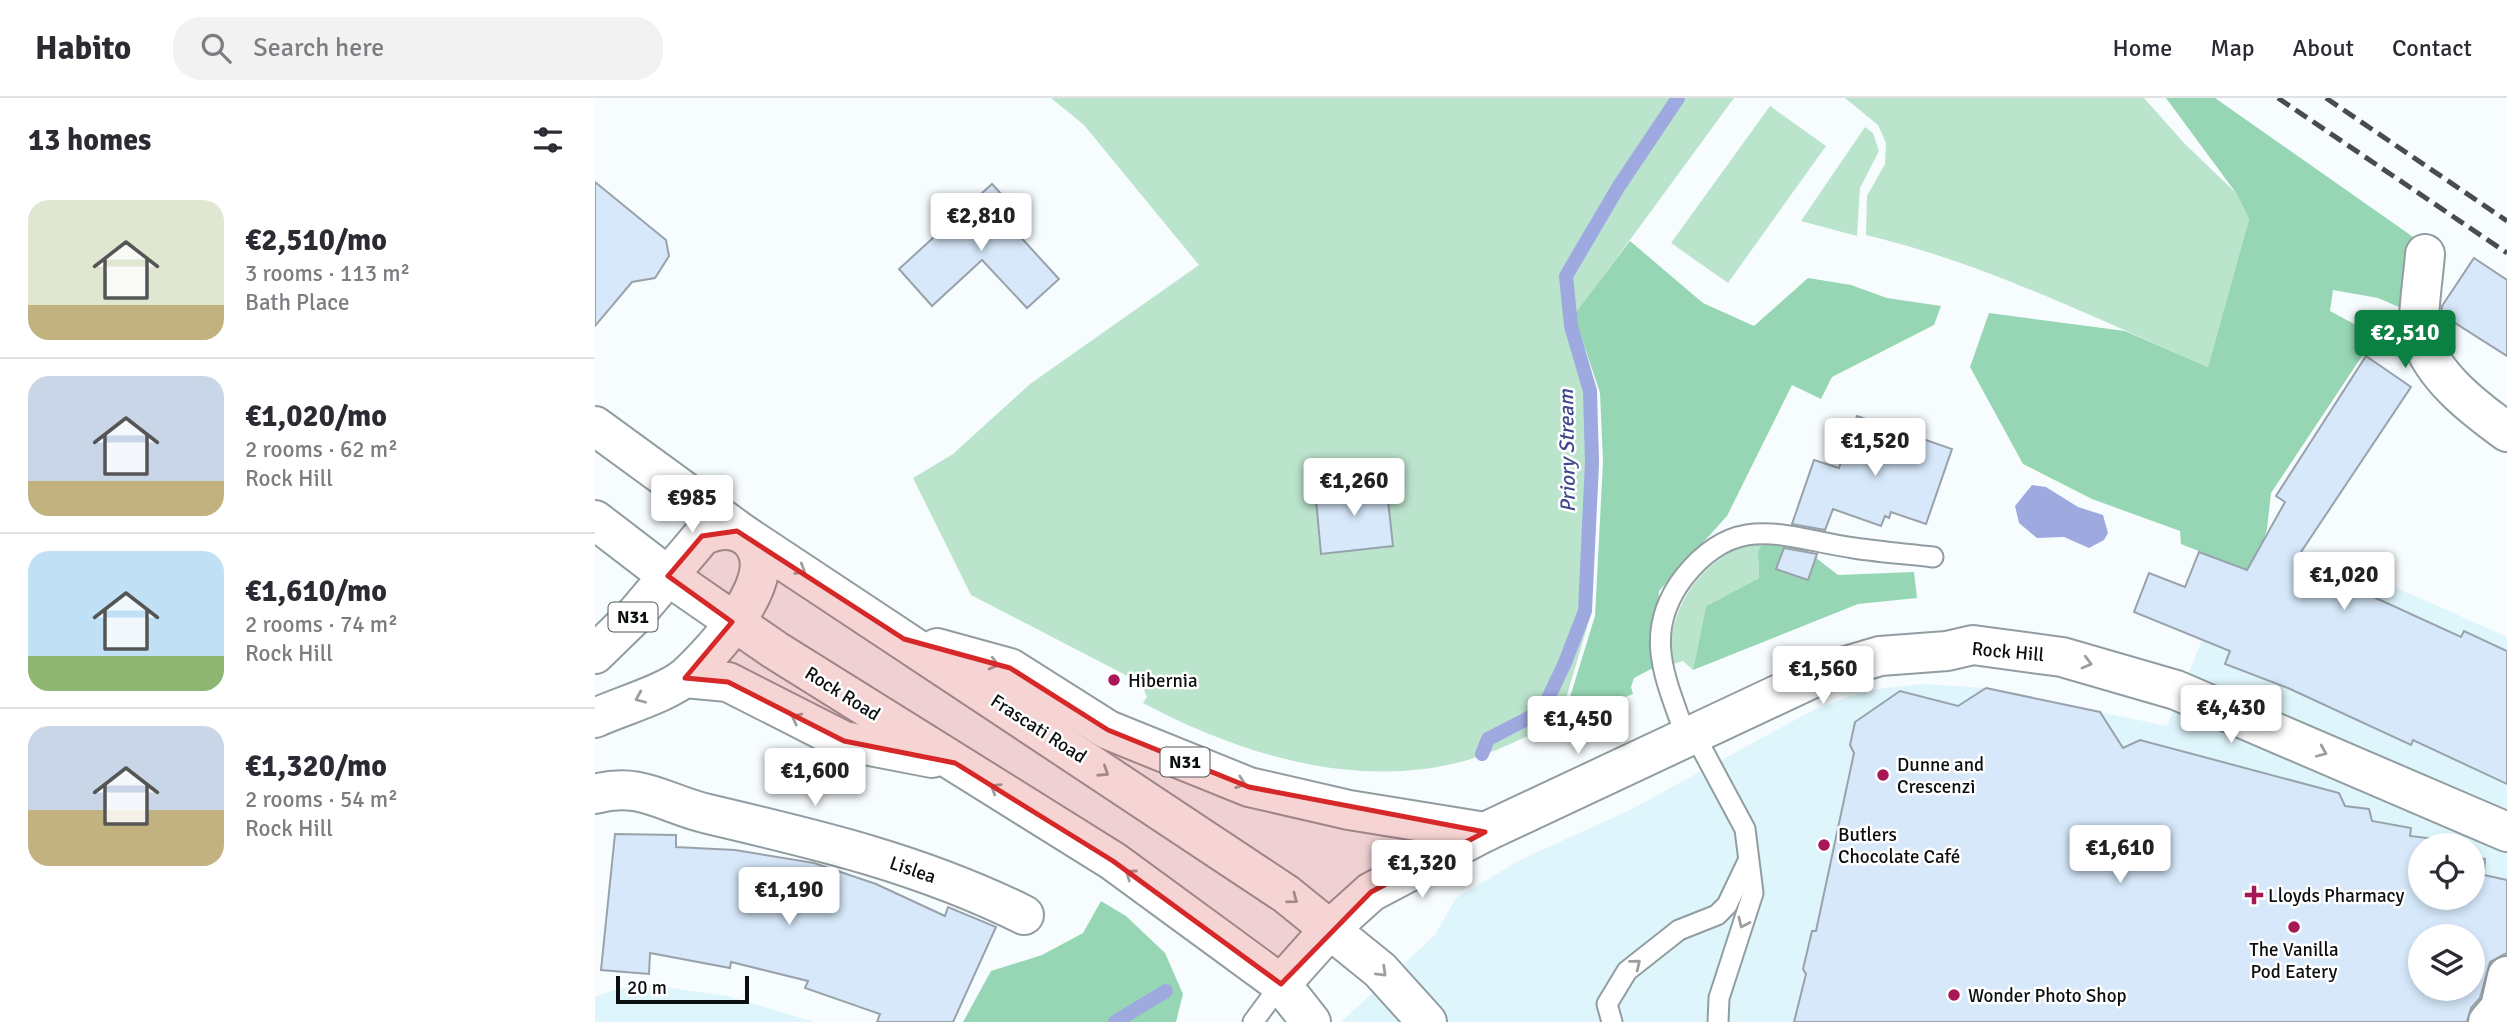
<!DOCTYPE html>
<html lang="en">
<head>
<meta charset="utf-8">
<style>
	body { margin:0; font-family:Signika,sans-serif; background:#f2f2f3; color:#2b2b33; height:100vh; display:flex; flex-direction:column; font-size:26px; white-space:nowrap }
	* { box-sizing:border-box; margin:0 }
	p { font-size:23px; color:#7c7c81 }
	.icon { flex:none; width:38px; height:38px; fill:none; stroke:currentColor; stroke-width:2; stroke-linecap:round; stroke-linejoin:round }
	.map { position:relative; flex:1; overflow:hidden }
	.sheet { display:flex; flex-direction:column; background:#fff; width:595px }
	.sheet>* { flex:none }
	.buttons { position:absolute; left:1813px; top:735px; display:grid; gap:14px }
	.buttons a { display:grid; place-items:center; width:77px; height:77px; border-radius:50%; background:#fff; box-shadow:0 4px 10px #0003; font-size:35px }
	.scale { position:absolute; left:21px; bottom:18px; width:133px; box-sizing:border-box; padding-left:7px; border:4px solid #0b0f10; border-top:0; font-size:19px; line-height:24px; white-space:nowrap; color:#0b0f10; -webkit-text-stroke:5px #fff; paint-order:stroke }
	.price { position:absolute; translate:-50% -60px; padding:0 16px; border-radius:7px; background:#fff; color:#222; font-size:23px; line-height:46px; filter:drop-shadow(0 2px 4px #0008) }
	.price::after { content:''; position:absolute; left:50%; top:42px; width:21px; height:16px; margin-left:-10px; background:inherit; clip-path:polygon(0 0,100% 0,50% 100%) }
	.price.on { background:#0b8043; color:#fff }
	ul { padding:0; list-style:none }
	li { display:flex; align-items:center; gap:21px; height:175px; padding:0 28px }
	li+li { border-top:2px solid #e1e1e2 }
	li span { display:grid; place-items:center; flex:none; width:196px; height:140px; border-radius:21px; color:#555 }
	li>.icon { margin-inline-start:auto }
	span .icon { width:84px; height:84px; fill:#fffc; stroke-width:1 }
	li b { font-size:30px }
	h2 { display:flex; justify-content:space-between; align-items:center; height:84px; padding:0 28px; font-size:30px }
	header { display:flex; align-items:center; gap:42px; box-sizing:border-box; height:98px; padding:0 35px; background:#fff; border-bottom:2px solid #e1e1e2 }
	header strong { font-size:33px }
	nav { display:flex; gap:38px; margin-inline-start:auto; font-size:24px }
	.search { width:490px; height:63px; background:#f2f2f3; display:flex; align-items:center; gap:18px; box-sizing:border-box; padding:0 24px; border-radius:28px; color:#7c7c81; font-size:26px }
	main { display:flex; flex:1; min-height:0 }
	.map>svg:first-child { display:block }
	.built { fill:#dff5fc; fill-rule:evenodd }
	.green { fill:#bbe4cd }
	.forest { fill:#97d6b5 }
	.water { fill:#9ea9df }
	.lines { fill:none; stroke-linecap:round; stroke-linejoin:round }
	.stream { stroke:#9ea9df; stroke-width:14 }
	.building { fill:#d6e8fa; stroke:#99a2aa; stroke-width:2; fill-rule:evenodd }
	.lane-casing { stroke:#919da1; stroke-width:23 }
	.street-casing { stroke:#919da1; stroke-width:42 }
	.secondary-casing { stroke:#919da1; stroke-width:42 }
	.highway-casing { stroke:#919da1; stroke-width:42 }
	.lane { stroke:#fff; stroke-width:19 }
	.street { stroke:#fff; stroke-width:38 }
	.secondary { stroke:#fff; stroke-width:38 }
	.highway { stroke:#fff; stroke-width:38 }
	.rail { stroke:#484c4d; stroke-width:5; stroke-dasharray:14 7; stroke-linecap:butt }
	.oneway { stroke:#9d9f9f }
	.marked { fill:#d62828; fill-opacity:0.2; stroke:#d62828; stroke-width:5; stroke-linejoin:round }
	.poi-dot { fill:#a81857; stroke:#fff; stroke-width:2.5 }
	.labels { text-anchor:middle; stroke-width:5; stroke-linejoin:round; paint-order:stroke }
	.shield { fill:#fff; stroke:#545758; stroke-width:2 }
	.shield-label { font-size:18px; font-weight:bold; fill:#0b0f10 }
	.street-label { font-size:19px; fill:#0b0f10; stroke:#fff }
	.poi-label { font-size:19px; fill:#0b0f10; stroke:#fff; text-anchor:start }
	.water-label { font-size:21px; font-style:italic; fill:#41498c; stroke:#fff }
</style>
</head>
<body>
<header>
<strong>Habito</strong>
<div class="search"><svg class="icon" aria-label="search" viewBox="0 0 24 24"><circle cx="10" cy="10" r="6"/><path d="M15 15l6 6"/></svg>Search here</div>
<nav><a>Home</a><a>Map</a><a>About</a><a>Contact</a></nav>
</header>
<main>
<section class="sheet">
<h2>13 homes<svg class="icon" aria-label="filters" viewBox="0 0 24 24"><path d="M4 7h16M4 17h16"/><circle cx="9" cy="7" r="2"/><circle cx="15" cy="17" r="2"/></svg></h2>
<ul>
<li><span style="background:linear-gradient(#dfe7d0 75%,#c2b280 0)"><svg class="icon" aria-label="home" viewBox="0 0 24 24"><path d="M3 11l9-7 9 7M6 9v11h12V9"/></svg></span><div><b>€2,510/mo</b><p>3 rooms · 113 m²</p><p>Bath Place</p></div></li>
<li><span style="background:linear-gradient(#c9d6e8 75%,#c2b280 0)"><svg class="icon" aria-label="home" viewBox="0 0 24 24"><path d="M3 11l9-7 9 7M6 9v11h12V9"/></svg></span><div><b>€1,020/mo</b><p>2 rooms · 62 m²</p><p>Rock Hill</p></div></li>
<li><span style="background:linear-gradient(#bfe0f5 75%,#8fb573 0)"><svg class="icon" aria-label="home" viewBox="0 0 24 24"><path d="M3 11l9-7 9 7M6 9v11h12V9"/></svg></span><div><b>€1,610/mo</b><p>2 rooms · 74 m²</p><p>Rock Hill</p></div></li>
<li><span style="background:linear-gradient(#c9d6e8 60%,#c2b280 0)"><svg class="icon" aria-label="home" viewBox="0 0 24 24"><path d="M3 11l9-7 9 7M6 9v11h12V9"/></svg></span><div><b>€1,320/mo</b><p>2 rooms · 54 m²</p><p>Rock Hill</p></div></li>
</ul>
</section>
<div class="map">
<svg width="1912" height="924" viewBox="0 0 1912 924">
	<rect width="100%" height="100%" fill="#f7fcfe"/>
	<g class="built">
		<path d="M1652,431L1791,485L1912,539V924H746L840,837L861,800L927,761L1035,712L1220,611L1274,592L1327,586L1391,590L1572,628ZM1825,747H1878V800H1825ZM1825,838H1878V891H1825Z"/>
		<polygon points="54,887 132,898 220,924 0,924 0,899 22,891"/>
	</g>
	<g class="green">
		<path d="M456,0H1139L980,217L1001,299L1004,365L996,516L964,624C935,636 906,652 876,661C766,694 645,657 548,605L552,599L546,585L376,497L318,380L358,356L435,286L604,167L489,27Z"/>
		<path d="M1250,0H1549L1589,45L1641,95L1654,121L1613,269C1501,221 1390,165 1271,137L1272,98L1290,66L1291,45L1283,27Z"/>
		<polygon points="1175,8 1231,48 1133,185 1076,145"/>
		<polygon points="1270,29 1278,35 1284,53 1265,90 1262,138 1206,123"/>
		<path d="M1153,444H1168L1163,455L1164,480L1111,508L1098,572L1088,563L1075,567C1073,509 1102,468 1153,444Z"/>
	</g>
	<g class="forest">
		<polygon points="1571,0 1620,0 1821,141 1811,212 1783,200 1738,192 1735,213 1759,226 1775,246 1676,395 1672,431 1658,475 1586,446 1585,433 1497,401 1428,366 1375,269 1394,215 1530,233 1613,269 1654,121 1641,95"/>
		<polygon points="1035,143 1108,205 1159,228 1213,180 1256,187 1292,200 1346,208 1339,227 1237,279 1226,301 1197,287 1132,418 1064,493 1058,570 1039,580 1036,589 1038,596 968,622 1000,518 1008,364 1005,295 979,217"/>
		<polygon points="1168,444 1211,452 1243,477 1319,474 1322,500 1263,506 1098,572 1111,508 1164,480 1163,454"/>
		<polygon points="506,803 531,818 570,855 588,896 581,924 368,924 396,873 447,857 488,835"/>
	</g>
	<polygon class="water" points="1437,387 1451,389 1483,409 1508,417 1513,435 1509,442 1494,450 1469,439 1442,440 1424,425 1420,408"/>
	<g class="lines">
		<g class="stream">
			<polyline points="887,656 893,641 947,613 969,567 990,513 997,364 995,293 976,228 971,178 1024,88 1083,0"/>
			<polyline points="520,924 571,893"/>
		</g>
	</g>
	<g class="building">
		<polygon points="0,84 71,142 74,158 60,180 37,184 0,228"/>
		<polygon points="397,86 431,123 420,133 464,181 432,210 387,162 337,208 304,171"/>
		<polygon points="1879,160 1912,182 1912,258 1846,216 1847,208"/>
		<polygon points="1771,258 1816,289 1702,460 1739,476 1737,480 1866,539 1869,533 1912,553 1912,686 1818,642 1816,647 1693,590 1630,566 1635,553 1539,514 1554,475 1590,489 1604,454 1652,472 1690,404 1681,398"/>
		<polygon points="1262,318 1357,351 1331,426 1296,414 1294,420 1290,418 1286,428 1238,411 1230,432 1197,426 1219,362 1244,370"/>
		<polygon points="791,384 798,448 726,456 720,391"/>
		<polygon points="1189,450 1222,456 1213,482 1181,471"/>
		<path d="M1391,590L1505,614L1528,650L1545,642L1744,695L1750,708L1774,711L1777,723L1816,730L1815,738L1848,742L1849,747H1825V800H1878V760L1890,761L1889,777L1912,782V855L1895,864L1885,900L1876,910L1872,924H1199L1211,876L1208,871L1217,833H1221L1259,655L1255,647L1260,624L1305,593L1363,608ZM1825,838H1878V891H1825Z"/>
		<polygon points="20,736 81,737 81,749 140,752 219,765 281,786 350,818 353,809 401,829 358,924 282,924 285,916 210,890 213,883 136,864 135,870 55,855 54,876 6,872"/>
	</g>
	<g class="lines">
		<g class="lane-casing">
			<g id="lane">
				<polyline points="1099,636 1150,731 1158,795 1124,900 1123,924"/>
				<path d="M1091,639C1071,581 1046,535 1089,479C1142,412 1189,440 1259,450C1285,454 1312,456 1338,459"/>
				<polyline points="658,924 686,886"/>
				<polyline points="1017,924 1012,906 1032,873 1084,832 1122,817 1132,807 1153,763"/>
			</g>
		</g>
		<g class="street-casing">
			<g id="street">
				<path d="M1830,156C1829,174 1821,224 1825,238C1838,279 1879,310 1912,334"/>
				<path d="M0,696C45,683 70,706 113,716C224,742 326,766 429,817"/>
				<polyline points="1893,924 1905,910 1912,878"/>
			</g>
		</g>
		<g class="secondary-casing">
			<g id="secondary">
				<polyline points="0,328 148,436"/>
				<polyline points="0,422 73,478"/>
				<polyline points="736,830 776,794 890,734 1231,574 1285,558 1352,553 1378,547 1467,559 1581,592 1912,734"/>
			</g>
		</g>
		<g class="highway-casing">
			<g id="highway">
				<polyline points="148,436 691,796 785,872 832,924"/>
				<polyline points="73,478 180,552 518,763 686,886 716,924"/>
				<polyline points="342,550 415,570 513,632 654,689 754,712 890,734"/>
				<path d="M0,556L41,516L107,438C122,431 138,428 152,439C194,473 120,551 93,577C73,595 26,608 0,620"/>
				<polyline points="90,580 133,584 249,643 337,660"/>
				<polyline points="686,886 736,830"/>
			</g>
		</g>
		<use href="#lane" class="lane"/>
		<use href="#street" class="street"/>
		<use href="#secondary" class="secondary"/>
		<use href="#highway" class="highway"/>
		<g class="rail">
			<polyline points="1683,0 1912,155"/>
			<polyline points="1731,0 1912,123"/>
		</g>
	</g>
	<defs><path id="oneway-chevron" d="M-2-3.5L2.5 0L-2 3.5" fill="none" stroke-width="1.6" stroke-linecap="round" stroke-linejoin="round" transform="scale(1.75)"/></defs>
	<g class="oneway">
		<use href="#oneway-chevron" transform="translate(206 472) rotate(32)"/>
		<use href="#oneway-chevron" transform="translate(1492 565) rotate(15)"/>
		<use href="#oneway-chevron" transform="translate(399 566) rotate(15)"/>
		<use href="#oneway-chevron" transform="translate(45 600) rotate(157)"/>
		<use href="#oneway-chevron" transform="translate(201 620) rotate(-153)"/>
		<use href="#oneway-chevron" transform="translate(1727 654) rotate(23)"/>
		<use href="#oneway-chevron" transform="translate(509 674) rotate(33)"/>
		<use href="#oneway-chevron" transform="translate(646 685) rotate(20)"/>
		<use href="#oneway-chevron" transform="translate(400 690) rotate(-149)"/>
		<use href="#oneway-chevron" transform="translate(535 776) rotate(-145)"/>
		<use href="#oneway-chevron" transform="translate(698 801) rotate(37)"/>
		<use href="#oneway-chevron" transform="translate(1148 825) rotate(115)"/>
		<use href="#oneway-chevron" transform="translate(1041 866) rotate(-39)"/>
		<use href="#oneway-chevron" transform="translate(787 874) rotate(44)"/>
	</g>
	<path class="marked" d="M142,433L309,541L415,570L513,632L654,689L890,734L776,794L686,886L518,763L360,665L249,643L133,584L90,580L137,524L73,478L107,438Z"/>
	<g class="poi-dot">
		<circle cx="519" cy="582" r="7"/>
		<circle cx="1288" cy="677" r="7"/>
		<circle cx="1229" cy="747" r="7"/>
		<path d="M1655.5 786.5h7v7h7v7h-7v7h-7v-7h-7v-7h7z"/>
		<circle cx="1699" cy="829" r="7"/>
		<circle cx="1359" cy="897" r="7"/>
	</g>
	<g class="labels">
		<g class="shield">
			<rect x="13.5" y="504.5" width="49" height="29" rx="5"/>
			<rect x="565.5" y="649.5" width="49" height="29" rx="5"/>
		</g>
		<g class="shield-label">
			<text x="38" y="525">N31</text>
			<text x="590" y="670">N31</text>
		</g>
		<g class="street-label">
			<text transform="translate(1413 553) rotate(5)" y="7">Rock Hill</text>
			<text transform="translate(248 595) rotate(32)" y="7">Rock Road</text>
			<text transform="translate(444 630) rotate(33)" y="7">Frascati Road</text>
			<text transform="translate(318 771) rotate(19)" y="7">Lislea</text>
		</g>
		<g class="poi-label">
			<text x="533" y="589">Hibernia</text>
			<text x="1302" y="673">Dunne and<tspan x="1302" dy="22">Crescenzi</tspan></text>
			<text x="1243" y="743">Butlers<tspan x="1243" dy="22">Chocolate Café</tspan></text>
			<text x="1673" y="804">Lloyds Pharmacy</text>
			<text x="1699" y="858" text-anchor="middle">The Vanilla<tspan x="1699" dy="22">Pod Eatery</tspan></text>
			<text x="1373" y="904">Wonder Photo Shop</text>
		</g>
		<g class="water-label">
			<text transform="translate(972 353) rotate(-91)" y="7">Priory Stream</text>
		</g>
	</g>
</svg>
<div class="buttons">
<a><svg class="icon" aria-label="locate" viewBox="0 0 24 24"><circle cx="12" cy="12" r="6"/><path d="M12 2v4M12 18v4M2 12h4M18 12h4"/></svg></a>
<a><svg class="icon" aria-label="layers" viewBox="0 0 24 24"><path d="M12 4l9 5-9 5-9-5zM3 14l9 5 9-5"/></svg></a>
</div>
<div class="scale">20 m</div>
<b class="price" style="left:386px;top:155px">€2,810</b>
<b class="price on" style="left:1810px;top:272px">€2,510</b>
<b class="price" style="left:1280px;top:380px">€1,520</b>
<b class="price" style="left:759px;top:420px">€1,260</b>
<b class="price" style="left:97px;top:437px">€985</b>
<b class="price" style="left:1749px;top:514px">€1,020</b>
<b class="price" style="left:1228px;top:608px">€1,560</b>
<b class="price" style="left:1636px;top:647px">€4,430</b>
<b class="price" style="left:983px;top:658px">€1,450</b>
<b class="price" style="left:220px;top:710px">€1,600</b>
<b class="price" style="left:1525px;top:787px">€1,610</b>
<b class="price" style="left:827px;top:802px">€1,320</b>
<b class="price" style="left:194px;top:829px">€1,190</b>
</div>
</main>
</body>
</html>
